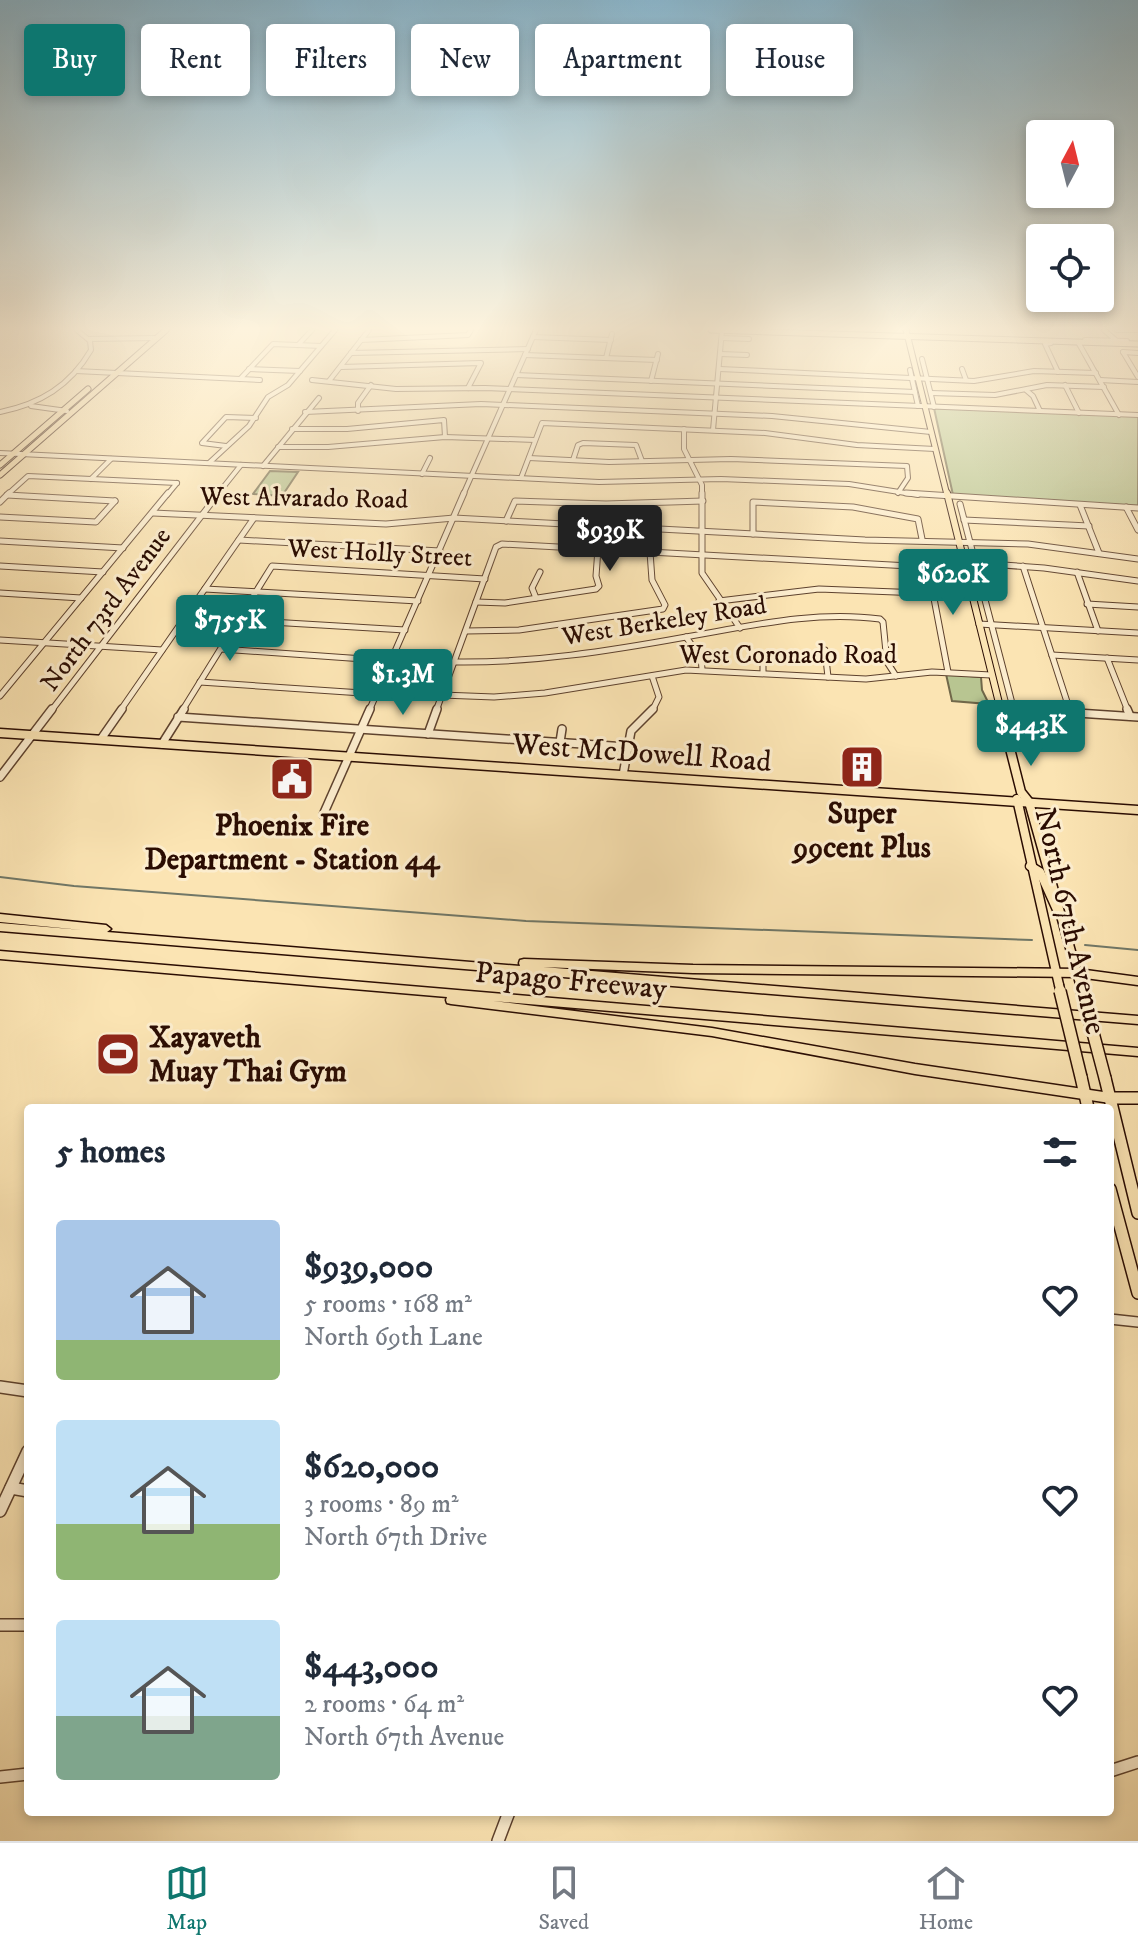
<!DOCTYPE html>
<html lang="en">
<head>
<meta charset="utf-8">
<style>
	body { margin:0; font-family:"IM FELL DW Pica",serif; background:#f2f2f3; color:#1f2937; height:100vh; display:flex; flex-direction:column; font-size:30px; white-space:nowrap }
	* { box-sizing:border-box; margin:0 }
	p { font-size:26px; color:#747a83 }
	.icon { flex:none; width:44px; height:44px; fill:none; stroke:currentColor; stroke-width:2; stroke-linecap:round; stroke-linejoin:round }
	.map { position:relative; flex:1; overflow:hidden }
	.details { position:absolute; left:24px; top:1104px; width:1090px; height:712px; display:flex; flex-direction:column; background:#fff; border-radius:8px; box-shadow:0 4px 12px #0003 }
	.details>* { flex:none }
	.guide { position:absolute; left:24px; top:24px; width:1090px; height:72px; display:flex; gap:16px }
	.needle { width:52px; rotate:7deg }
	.tools { position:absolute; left:1026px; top:120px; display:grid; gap:16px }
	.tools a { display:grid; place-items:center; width:88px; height:88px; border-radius:8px; background:#fff; box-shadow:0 4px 12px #0003; font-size:40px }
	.price { position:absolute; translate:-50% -68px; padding:0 18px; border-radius:8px; background:#0f766e; color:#fff; font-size:26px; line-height:52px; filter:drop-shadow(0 2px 4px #0008) }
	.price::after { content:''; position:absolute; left:50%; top:48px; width:24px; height:18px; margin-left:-12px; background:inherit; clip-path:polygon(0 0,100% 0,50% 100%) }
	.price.selected { background:#222; color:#fff }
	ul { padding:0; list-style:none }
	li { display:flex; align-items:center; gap:24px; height:200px; padding:0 32px }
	li span { display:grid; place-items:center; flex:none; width:224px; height:160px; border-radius:8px; color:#555 }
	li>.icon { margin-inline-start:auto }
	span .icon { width:96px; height:96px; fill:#fffc; stroke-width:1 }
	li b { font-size:34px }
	h2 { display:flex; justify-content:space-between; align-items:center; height:96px; padding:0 32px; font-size:34px }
	.chip { padding:0 28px; border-radius:8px; background:#fff; box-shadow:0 4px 12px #0003; font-size:28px; line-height:72px }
	.chip.selected { background:#0f766e; color:#fff }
	.menu { display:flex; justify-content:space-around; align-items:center; height:112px; border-top:2px solid #e0e1e3; background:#fff; font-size:22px; color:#747a83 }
	.menu a { display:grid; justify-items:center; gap:4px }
	.menu .selected { color:#0f766e }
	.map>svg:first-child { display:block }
	.green { fill:#b8c591; stroke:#71684a; stroke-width:2 }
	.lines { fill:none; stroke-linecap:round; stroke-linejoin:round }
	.stream { stroke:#707767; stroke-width:2 }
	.minor-far4-casing { stroke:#5e422e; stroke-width:6 }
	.minor-far3-casing { stroke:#5e422e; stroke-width:7 }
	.minor-far2-casing { stroke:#5e422e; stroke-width:10 }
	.minor-far1-casing { stroke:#5e422e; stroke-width:12 }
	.minor-casing { stroke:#5e422e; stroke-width:14 }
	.major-far3-casing { stroke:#2a0c02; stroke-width:7 }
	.major-far2-casing { stroke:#2a0c02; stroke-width:8 }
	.major-far1-casing { stroke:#2a0c02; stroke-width:11 }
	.major-casing { stroke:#2a0c02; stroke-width:14 }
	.highway-casing { stroke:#2a0c02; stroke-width:3 }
	.minor-far4 { stroke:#fcedce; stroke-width:4 }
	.minor-far3 { stroke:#fcedce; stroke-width:5 }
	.minor-far2 { stroke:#fcedce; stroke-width:7 }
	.minor-far1 { stroke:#fcedce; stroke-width:9 }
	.minor { stroke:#fcedce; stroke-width:11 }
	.major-far3 { stroke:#fbe4b3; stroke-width:5 }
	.major-far2 { stroke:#fbe4b3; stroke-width:6 }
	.major-far1 { stroke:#fbe4b3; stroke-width:8 }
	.major { stroke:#fbe4b3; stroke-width:11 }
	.highway { fill:#fbe4b3; fill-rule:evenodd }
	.major-bridge-far1-casing { stroke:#2a0c02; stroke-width:11; stroke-linecap:butt }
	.major-bridge-casing { stroke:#2a0c02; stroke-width:14; stroke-linecap:butt }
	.major-bridge-far1 { stroke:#fbe4b3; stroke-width:8 }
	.major-bridge { stroke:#fbe4b3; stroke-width:11 }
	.labels { text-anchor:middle; stroke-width:6; stroke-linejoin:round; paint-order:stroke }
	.far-street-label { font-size:26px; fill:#2a0c02; stroke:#fcedce }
	.street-label { font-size:30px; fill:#2a0c02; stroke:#fcedce }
	.poi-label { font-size:30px; font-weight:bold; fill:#2a0c02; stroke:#fcedce }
</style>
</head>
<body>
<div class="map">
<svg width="1138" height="1841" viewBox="0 0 1138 1841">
	<rect width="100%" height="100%" fill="#fbe4b3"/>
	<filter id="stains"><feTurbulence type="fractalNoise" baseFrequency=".0025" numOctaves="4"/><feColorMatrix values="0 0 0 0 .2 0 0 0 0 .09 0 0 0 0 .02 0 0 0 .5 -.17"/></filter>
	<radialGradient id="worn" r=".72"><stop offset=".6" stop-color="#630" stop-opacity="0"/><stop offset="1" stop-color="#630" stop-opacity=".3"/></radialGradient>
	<g class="green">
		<polygon points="934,408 1138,416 1138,506 953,495"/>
		<polygon points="270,471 298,472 282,496 253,494"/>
		<polygon points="946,674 981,677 982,690 989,704 952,701"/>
	</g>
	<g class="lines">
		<g class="stream">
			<polyline points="0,877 74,886 526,921 1032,940"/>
			<polyline points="1085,945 1138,950"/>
		</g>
		<g class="minor-far4-casing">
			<g id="minor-far4">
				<polyline points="1104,330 1118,342"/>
				<polyline points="1117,330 1138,330"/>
				<polyline points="533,337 611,340"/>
				<polyline points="722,338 749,339"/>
				<polyline points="89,339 156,338"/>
				<polyline points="361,340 468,335 471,330"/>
				<polyline points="1085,340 1127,341"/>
				<polyline points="1078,342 1119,415"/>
				<polyline points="1051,343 1045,344 1058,372"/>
				<polyline points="298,345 312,330"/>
				<polyline points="1123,352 1138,377"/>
				<polyline points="1123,352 1138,353"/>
				<polyline points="351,353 528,349"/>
				<polyline points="721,354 747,355"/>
				<polyline points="525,355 657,360"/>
				<polyline points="606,358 612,334"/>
				<polyline points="922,359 934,407"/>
				<polyline points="341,367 481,363 468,388"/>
				<polyline points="249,369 300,371"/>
				<polyline points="720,369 974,381 1034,371 1096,373"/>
				<polyline points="962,369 966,380"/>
				<polyline points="910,370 918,406"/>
				<polyline points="76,371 260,380"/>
				<polyline points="516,375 915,392"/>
				<polyline points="240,379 273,344 321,346"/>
				<polyline points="312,380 396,389 485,388 1138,415"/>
				<polyline points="1100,380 1138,382"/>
				<polyline points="329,381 369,330"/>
				<polyline points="651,381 658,354"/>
				<polyline points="1065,385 1079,413"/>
				<polyline points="1026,390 1033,396 1040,411"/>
				<polyline points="931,393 995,395 1047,385 1104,387"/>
				<polyline points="31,406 67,411"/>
				<polyline points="358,411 358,403 371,385"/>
				<path d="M0,412C40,404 70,386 91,350L90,341L77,330"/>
				<polyline points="305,412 481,404 772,416 931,432"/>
				<polyline points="292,429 347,429 444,420 445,437"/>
				<polyline points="684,429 684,449 702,485 702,495"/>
				<polyline points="713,430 722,330"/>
				<polyline points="226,446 202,443 226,417 256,418"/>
				<polyline points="278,447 328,447 445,437 535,440"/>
				<polyline points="0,453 599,482 721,479 849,484 918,495"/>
				<polyline points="529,458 609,462 731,459 907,466 908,478 898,493"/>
				<polyline points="573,460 578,445 583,443 636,445 642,461"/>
				<polyline points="209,463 249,426 268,397 288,385 335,330"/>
				<polyline points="263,466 319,398"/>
				<polyline points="422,474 430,458"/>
				<polyline points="521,478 542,423 765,433 857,445 935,449"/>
				<polyline points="91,479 111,459"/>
				<polyline points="7,495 16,495"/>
				<polyline points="7,495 28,476 177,483"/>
				<polyline points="167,495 177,483"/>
				<polyline points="217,495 241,465"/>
				<polyline points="463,495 536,330"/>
			</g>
		</g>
		<g class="minor-far3-casing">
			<g id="minor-far3">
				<polyline points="702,493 702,573 740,628"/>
				<polyline points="906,493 1138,508"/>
				<polyline points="7,495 115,501"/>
				<polyline points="0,502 9,493"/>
				<polyline points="960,504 1014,711"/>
				<polyline points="1080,505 1099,553"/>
				<polyline points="1126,507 1138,530"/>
				<polyline points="153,513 386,524 454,518 865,540 1028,544 1138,559"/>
				<polyline points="0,517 96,522 115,501"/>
				<polyline points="964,520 1089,526"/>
				<polyline points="506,521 515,501 606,504 703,501"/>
				<polyline points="753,534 753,502 853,507 918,519 922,539"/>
				<polyline points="239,540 440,551"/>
				<polyline points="0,541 123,548"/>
				<polyline points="975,563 1044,568 1138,581"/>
				<polyline points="0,566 103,572"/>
				<polyline points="1023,566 1070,711"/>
				<polyline points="1077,572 1098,631"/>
				<polyline points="205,589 418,601"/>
				<polyline points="0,593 81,598"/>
				<polyline points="536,598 532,588 540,572"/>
				<polyline points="719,601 819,589 972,595"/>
				<polyline points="476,602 505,603 596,589 599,586 596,576 598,549"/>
				<polyline points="1087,604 1138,607"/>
				<polyline points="238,620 405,630"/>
				<polyline points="979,624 1138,633"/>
				<polyline points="466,631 519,630 663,609 665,605 652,580 650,552"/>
				<polyline points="686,637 701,658 702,669"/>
				<polyline points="0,640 162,650"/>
				<polyline points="221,649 392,661"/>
				<polyline points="825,650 828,677"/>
				<polyline points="1052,655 1138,660"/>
				<polyline points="1107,658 1128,711"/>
				<polyline points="763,659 763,673"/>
				<path d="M455,662C533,663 609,651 686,637C750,626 815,610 880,619L883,622L887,662L896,676"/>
				<polyline points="200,682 377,694"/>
				<polyline points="442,695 494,697 545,693 686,670 866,679 932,672 991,675"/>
				<polyline points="0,696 168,493"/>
				<polyline points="1000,708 1047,711"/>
				<polyline points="51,711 219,493"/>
				<polyline points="120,711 254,518"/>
				<polyline points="182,711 272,566 485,579"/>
				<polyline points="369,711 464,493"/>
				<polyline points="436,711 496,547 502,544 928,567 948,672"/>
				<polyline points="652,711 659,697 652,676"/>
			</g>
		</g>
		<g class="minor-far2-casing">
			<g id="minor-far2">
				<polyline points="1014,709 1017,721"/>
				<polyline points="1016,709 1138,717"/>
				<polyline points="1070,709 1071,713"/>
				<polyline points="1127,709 1130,716"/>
				<polyline points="178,717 627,747"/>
				<polyline points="428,734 437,709"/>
				<polyline points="101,739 122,709"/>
				<polyline points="560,742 562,729"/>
				<polyline points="162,744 184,709"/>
				<polyline points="623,775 631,731 653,709"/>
				<polyline points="0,777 52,709"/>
				<polyline points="323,815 370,709"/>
			</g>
		</g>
		<g class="minor-far1-casing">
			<polyline id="minor-far1" points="1110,1319 1138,1322"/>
		</g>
		<g class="minor-casing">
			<g id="minor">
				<polyline points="0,1387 28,1391"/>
				<polyline points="11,1488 28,1491"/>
				<polyline points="0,1511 28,1451"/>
				<polyline points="0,1625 28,1625"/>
				<polyline points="1110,1771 1138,1762"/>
				<polyline points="0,1777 28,1774"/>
				<polyline points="498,1841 509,1812"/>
			</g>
		</g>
		<g class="major-far3-casing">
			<g id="major-far3">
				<polyline points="711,330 1138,344"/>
				<polyline points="906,330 947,495"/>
				<polyline points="0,465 88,389"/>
				<polyline points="0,475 166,330"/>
			</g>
		</g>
		<g class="major-far2-casing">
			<polyline id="major-far2" points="947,493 1001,711"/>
		</g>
		<g class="major-far1-casing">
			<g id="major-far1">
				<polyline points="1000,709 1021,792 1029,802 1081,987"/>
				<polyline points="0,733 1138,810"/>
				<polyline points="1017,799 1059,985"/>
				<polyline points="1030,866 1040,872 1059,914"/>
				<polyline points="1078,973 1138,981"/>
			</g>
		</g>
		<g class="major-casing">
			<g id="major">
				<polyline points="1081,1077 1088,1108"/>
				<polyline points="1105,1078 1138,1213"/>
				<polyline points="1110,1098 1138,1098"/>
				<polyline points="1110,1189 1138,1293"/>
			</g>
		</g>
		<g class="highway-casing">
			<g id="highway">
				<polygon points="0,914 106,925 111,929 107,932 520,966 519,963 520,960 524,959 693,965 1078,969 1082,970 1083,973 1082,976 1078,977 693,973 543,967 1138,1016 1138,1024 0,931 0,923 82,930 0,922"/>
				<polygon points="0,951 1138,1048 1138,1056 493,1001 712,1028 915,1064 1110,1093 1114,1095 1116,1098 1114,1101 1110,1103 915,1074 712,1036 451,1004 447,1003 446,1000 447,997 0,959"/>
			</g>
		</g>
		<use href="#minor-far4" class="minor-far4"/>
		<use href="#minor-far3" class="minor-far3"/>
		<use href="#minor-far2" class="minor-far2"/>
		<use href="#minor-far1" class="minor-far1"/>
		<use href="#minor" class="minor"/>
		<use href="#major-far3" class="major-far3"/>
		<use href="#major-far2" class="major-far2"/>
		<use href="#major-far1" class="major-far1"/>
		<use href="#major" class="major"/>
		<use href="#highway" class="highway"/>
		<g class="major-bridge-far1-casing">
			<g id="major-bridge-far1">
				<polyline points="1059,985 1061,993"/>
				<polyline points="1081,987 1083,993"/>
			</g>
		</g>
		<g class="major-bridge-casing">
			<g id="major-bridge">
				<polyline points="1060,991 1081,1077"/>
				<polyline points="1082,991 1105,1078"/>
			</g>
		</g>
		<use href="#major-bridge-far1" class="major-bridge-far1"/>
		<use href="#major-bridge" class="major-bridge"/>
	</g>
	<linearGradient id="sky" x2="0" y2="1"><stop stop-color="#8bb8cf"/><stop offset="0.56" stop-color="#fdf3dd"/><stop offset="1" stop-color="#fdf3dd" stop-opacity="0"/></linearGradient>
	<rect width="1138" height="587" fill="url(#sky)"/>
	<defs>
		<g id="building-square" transform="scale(2.3)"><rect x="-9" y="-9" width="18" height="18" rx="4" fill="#8f2418" stroke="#fcedce"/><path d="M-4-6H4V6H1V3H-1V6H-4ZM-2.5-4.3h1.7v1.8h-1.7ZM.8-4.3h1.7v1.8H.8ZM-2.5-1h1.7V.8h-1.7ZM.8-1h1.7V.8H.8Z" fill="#fff"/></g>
		<g id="civic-square" transform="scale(2.3)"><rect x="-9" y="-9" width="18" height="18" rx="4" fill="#8f2418" stroke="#fcedce"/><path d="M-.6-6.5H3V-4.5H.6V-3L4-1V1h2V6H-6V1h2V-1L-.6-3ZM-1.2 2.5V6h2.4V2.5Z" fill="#fff"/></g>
		<g id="stadium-square" transform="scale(2.3)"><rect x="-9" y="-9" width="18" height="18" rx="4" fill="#8f2418" stroke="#fcedce"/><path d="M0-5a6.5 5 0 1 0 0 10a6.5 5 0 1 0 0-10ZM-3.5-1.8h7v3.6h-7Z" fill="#fff"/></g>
	</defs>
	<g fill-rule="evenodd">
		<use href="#building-square" x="862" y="767"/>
		<use href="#civic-square" x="292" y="779"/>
		<use href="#stadium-square" x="118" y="1054"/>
	</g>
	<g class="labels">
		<g class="far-street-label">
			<text transform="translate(304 497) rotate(1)" y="9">West Alvarado Road</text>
			<text transform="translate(380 552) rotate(3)" y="9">West Holly Street</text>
			<text transform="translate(105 609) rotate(-53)" y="9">North 73rd Avenue</text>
			<text transform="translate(664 620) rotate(-9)" y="9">West Berkeley Road</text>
			<text x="788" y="663">West Coronado Road</text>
		</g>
		<g class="street-label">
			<text transform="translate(642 752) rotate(4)" y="10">West McDowell Road</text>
			<text transform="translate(1071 921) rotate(77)" y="10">North 67th Avenue</text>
			<text transform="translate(571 980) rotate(5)" y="10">Papago Freeway</text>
		</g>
		<g class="poi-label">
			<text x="862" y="823">Super<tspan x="862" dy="34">99cent Plus</tspan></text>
			<text x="292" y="835">Phoenix Fire<tspan x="292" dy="34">Department - Station 44</tspan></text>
			<text x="149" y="1047" text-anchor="start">Xayaveth<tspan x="149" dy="34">Muay Thai Gym</tspan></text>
		</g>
	</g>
	<rect width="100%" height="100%" filter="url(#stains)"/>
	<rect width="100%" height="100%" fill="url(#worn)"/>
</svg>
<div class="tools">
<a><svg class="needle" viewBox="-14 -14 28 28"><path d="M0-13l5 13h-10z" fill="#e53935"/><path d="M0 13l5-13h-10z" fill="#747a83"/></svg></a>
<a><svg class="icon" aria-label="locate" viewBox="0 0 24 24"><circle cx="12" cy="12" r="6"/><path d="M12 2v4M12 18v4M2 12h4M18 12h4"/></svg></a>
</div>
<b class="price selected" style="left:610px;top:573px">$939K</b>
<b class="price" style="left:953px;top:617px">$620K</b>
<b class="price" style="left:230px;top:663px">$755K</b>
<b class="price" style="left:403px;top:717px">$1.3M</b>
<b class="price" style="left:1031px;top:768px">$443K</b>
<div class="guide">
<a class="chip selected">Buy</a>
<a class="chip">Rent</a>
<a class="chip">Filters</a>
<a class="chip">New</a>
<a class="chip">Apartment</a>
<a class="chip">House</a>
</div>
<section class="details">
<h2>5 homes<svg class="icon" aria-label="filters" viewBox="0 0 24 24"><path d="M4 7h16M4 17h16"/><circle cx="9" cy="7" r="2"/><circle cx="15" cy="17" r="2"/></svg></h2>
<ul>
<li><span style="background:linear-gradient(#a9c7e8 75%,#8fb573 0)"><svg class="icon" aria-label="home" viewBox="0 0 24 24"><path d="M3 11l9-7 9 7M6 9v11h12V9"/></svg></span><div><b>$939,000</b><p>5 rooms · 168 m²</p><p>North 69th Lane</p></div><svg class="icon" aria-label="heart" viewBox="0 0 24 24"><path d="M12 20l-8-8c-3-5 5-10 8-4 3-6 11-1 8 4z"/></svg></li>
<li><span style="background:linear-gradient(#bfe0f5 65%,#8fb573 0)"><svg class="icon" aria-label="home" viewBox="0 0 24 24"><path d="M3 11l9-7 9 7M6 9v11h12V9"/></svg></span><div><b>$620,000</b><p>3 rooms · 89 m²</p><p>North 67th Drive</p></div><svg class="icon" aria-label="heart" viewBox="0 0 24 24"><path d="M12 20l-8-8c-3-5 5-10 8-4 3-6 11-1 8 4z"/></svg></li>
<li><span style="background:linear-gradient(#bfe0f5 60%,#7fa58c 0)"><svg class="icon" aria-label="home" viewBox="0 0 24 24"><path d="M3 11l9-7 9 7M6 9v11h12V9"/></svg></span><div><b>$443,000</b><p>2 rooms · 64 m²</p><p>North 67th Avenue</p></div><svg class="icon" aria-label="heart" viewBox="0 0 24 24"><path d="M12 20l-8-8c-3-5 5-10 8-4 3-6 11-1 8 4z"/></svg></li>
</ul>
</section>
</div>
<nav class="menu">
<a class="selected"><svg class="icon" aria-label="map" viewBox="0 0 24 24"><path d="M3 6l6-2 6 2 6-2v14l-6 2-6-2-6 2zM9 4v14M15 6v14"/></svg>Map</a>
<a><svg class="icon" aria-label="saved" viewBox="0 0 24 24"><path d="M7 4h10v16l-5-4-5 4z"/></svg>Saved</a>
<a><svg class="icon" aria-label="home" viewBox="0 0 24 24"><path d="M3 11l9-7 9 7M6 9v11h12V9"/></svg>Home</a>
</nav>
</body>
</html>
